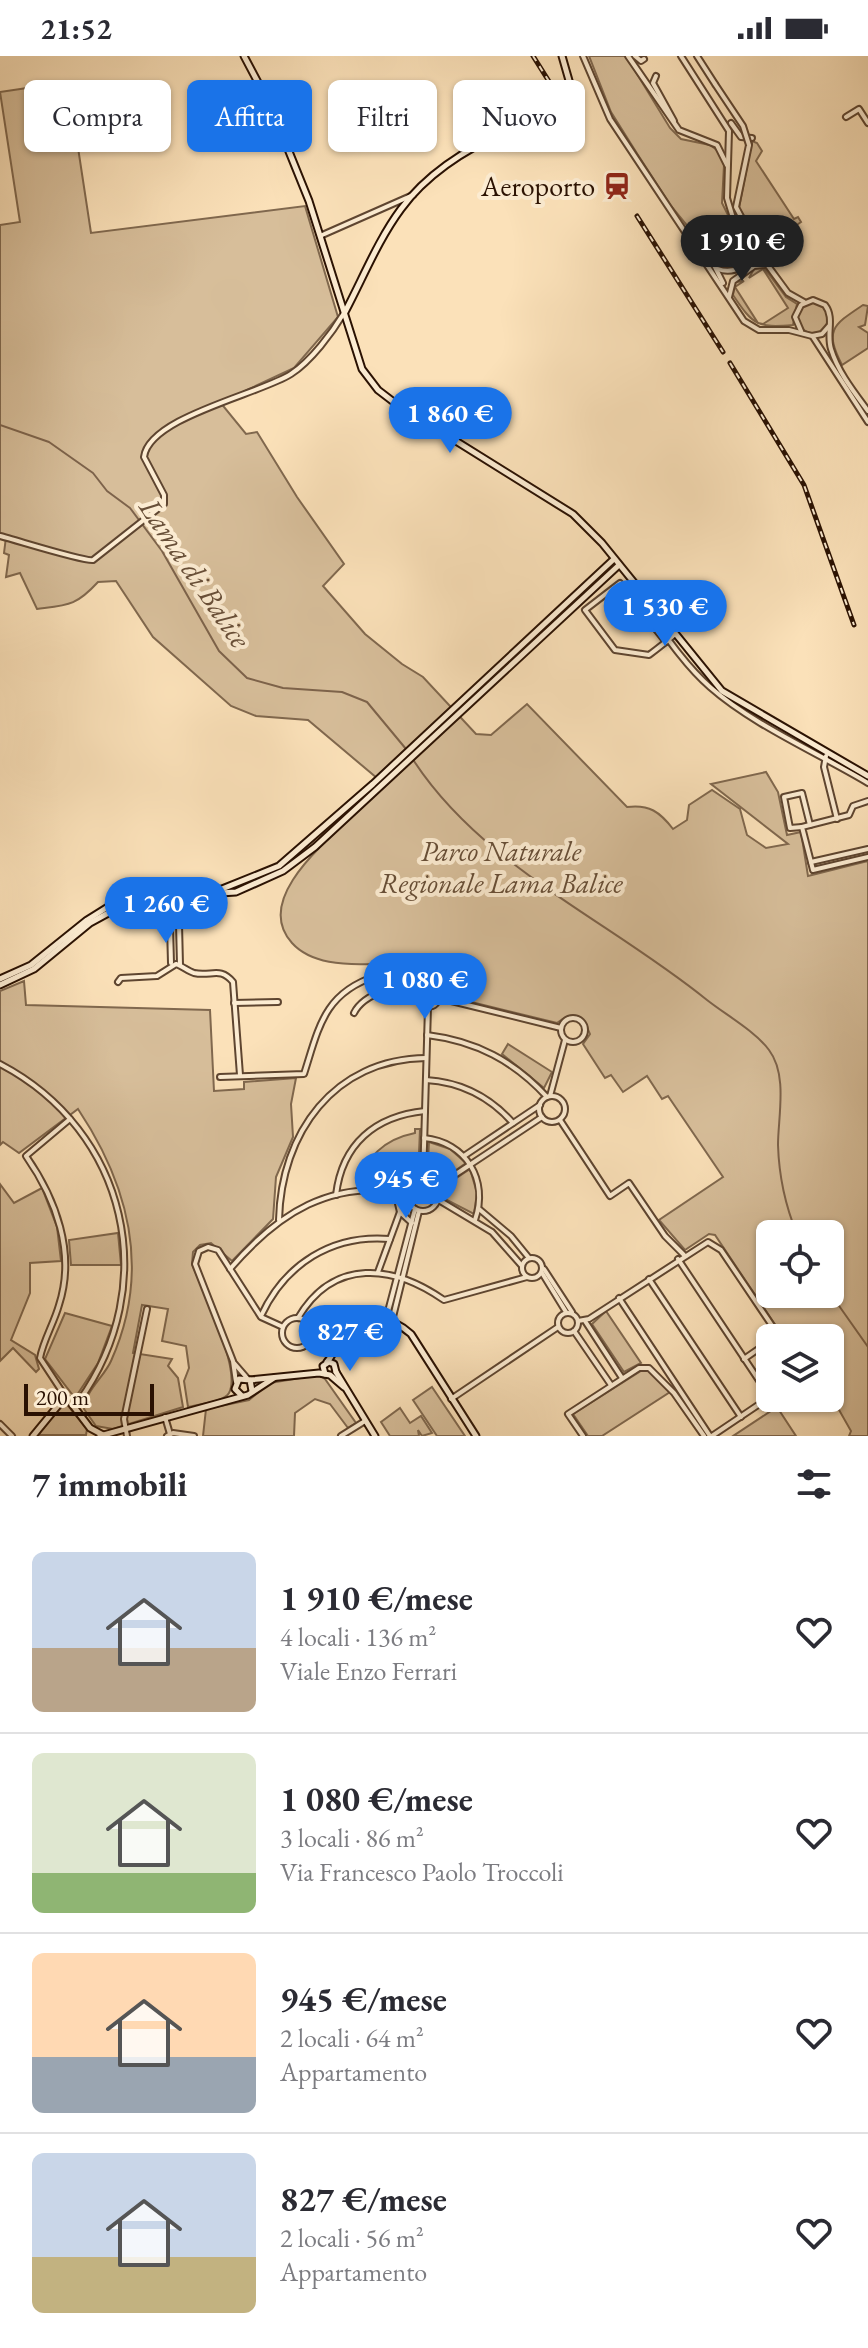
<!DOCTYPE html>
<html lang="it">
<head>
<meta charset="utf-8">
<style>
	body { margin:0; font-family:"EB Garamond",serif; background:#f7f7f7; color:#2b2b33; height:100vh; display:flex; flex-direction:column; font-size:30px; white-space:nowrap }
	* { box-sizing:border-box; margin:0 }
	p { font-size:26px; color:#7c7c81 }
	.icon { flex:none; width:44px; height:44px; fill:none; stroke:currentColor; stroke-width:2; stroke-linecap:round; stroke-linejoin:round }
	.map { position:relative; height:1380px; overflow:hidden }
	.sheet { display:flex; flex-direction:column; background:#fff; flex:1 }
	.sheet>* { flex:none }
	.top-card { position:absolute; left:24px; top:24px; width:820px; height:72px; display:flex; gap:16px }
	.controls { position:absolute; left:756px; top:1164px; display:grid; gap:16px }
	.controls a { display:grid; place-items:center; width:88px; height:88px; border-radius:12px; background:#fff; box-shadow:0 2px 6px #0004; font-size:40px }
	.scale { position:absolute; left:24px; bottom:20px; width:130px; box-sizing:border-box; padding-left:8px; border:4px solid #2a1102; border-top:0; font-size:22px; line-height:28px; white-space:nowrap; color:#2a1102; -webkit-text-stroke:6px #fcecd2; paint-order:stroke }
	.price { position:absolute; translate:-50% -68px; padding:0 18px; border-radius:28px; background:#1a73e8; color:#fff; font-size:26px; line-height:52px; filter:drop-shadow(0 2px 4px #0008) }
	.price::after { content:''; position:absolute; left:50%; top:48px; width:24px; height:18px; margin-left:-12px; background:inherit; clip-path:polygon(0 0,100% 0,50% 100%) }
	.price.active { background:#222; color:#fff }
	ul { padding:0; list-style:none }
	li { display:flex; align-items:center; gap:24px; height:200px; padding:0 32px }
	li+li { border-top:2px solid #e1e1e2 }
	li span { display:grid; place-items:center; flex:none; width:224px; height:160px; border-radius:12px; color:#555 }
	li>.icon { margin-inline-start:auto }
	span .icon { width:96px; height:96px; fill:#fffc; stroke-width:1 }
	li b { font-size:34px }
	h2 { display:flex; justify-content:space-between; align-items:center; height:96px; padding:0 32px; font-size:34px }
	.tag { padding:0 28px; border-radius:12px; background:#fff; box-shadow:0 2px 6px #0004; font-size:28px; line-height:72px }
	.tag.active { background:#1a73e8; color:#fff }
	.status { display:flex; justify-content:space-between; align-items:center; height:56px; padding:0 40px; background:#fff; direction:ltr }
	.status svg { height:22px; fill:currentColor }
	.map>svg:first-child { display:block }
	.green { fill:#d7be9a; stroke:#80684e; stroke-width:2; fill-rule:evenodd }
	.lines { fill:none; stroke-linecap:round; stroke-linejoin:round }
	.stream { stroke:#7d634b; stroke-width:2 }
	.street-casing { stroke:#5e4530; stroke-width:8 }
	.secondary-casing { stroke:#2a1102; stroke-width:9 }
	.street { stroke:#fcecd2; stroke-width:4 }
	.secondary { stroke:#fcecd2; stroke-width:5 }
	.rail-casing { stroke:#2a1102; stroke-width:5 }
	.rail { stroke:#fcecd2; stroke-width:2; stroke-dasharray:6; stroke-linecap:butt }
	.street-bridge-casing { stroke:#5e4530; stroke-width:8; stroke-linecap:butt }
	.street-bridge { stroke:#fcecd2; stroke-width:4 }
	.labels { text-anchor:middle; stroke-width:8; stroke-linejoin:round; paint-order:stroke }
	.poi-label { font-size:28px; fill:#2a1102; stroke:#fcecd2; text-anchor:end }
	.park-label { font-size:28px; font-style:italic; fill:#674e37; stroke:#fcecd2 }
	.water-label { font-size:30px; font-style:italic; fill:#684f38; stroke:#fcecd2 }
</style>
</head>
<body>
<div class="status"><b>21:52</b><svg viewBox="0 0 49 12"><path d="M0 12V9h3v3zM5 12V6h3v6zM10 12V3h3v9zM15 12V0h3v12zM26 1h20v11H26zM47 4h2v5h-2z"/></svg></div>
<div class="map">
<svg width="868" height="1380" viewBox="0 0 868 1380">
	<rect width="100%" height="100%" fill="#fbe1b9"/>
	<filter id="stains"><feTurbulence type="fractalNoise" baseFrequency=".0025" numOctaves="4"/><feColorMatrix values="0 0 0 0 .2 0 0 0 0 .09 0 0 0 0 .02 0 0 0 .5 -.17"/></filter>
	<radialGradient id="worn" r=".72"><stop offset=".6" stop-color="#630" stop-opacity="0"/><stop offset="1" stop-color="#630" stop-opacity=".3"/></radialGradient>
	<g class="green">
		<polygon points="589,0 626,0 670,72 681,83 710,89 721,97 724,109 722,147 746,195 739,209 728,213 721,211 671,150 638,99 611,56"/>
		<path d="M68,26L91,177L305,150L338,261L294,312L170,370L220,346L246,378L257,376L297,441L344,508L323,530L365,578L402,608L423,621L476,678L491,679L527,648L627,751C649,748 660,756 673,773L687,764L689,749L712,734L740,753L747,779L766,792L788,788L711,728L766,716L778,736L787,779L801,776L808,820L868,805V1380H849L851,1375L830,1338V1282H784L715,1179L709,1178L685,1194L659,1164L723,1121L668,1040L662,1043L647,1020L623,1036L611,1019L605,1022L583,988L590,978C584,962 572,954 557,967L443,939C435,917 412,926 394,929L372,908C345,909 311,908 292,887C245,835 356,765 384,728L308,664L256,660L231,650L153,581L116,525L98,526C76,550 68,549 37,553L20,517L6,521L9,499L4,497L6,481L0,480V169L20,166L0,36ZM770,1178H830V1238H770Z"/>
		<polygon points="752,85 757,87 762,95 756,105 794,163 798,161 801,166 764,192 739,152"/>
		<path d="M755,211L765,213L786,241L797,248L793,269C757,272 753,269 733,239L735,226L744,225L735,231L758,267L763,268L788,252L763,213L749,222Z"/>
		<circle cx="813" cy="262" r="15"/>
		<path d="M863,249L868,250L865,269L859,271L868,277V292L842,309C824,274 833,269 863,249Z"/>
		<path d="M24,925L26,949L210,954L214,1035L244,1033V1026L296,1022L291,1048L293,1081L276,1121L273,1163L232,1205L211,1187L200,1189L193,1196L192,1208C202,1234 242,1313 229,1337C224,1346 198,1348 188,1351L184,1325L189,1312L186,1290L162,1285L168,1253L142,1249L133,1297L172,1303L168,1310L178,1322L183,1351L113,1373L96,1370L84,1353C85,1335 104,1321 111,1305C151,1216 130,1131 78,1053L19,1097L3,1086L0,1089V935Z"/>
		<polygon points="508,988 552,1016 544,1032 502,998"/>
		<path d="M415,1073H420L418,1122L405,1133L359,1132C364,1101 385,1083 415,1077Z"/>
		<polygon points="429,1086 450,1093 466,1107 436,1128 427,1122"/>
		<polygon points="470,1113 477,1137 474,1158 441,1141 440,1133"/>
		<polygon points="0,1128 14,1147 42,1132 57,1171 61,1205 30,1207 30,1237 11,1284 35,1299 39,1313 36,1316 13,1292 0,1305"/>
		<polygon points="118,1177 121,1209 71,1209 69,1184"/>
		<polygon points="606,1255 641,1307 624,1316 592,1268"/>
		<polygon points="65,1257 112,1270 98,1307 75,1342 45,1303"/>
		<polygon points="644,1313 654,1317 670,1336 602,1380 588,1380 573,1358"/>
		<polygon points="318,1319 325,1323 356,1367 348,1372 330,1348 315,1343 295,1357 294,1380 203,1380 206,1353 249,1344 270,1327"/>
		<polygon points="432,1331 465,1380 437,1380 413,1344"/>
		<polygon points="65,1346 87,1373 86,1379 36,1379"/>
		<polygon points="777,1351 796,1380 733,1380"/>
		<polygon points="400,1352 410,1367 421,1360 432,1377 422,1380 418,1374 419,1380 390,1380 381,1366"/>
	</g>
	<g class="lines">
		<g class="stream">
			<polyline points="0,369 49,386 93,417 107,435 130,452 162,495 219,595 247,622 283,632 342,636 367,646 406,693"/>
			<path d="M412,702C481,810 610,865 707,944C726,959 755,975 769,994C788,1019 778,1061 778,1089C779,1121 785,1149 797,1178"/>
			<polyline points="830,1237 868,1291"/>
		</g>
		<g class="street-casing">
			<g id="street">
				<polyline points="583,0 610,63 744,265 759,274 789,274 812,280 822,278 829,270"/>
				<polyline points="628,0 679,74 717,89 727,109"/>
				<polyline points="635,0 641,5 644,3"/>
				<polyline points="681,0 729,75 727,142 733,162 788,237 804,246"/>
				<polyline points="697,0 715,28"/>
				<polyline points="656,20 653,27 674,65"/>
				<polyline points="846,61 859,53 868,67"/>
				<polyline points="731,67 741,81 752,82"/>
				<polyline points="749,89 736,151 755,187"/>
				<polyline points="689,176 712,205 723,227"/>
				<polyline points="320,180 413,139"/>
				<path d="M718,213C734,219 748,209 759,197"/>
				<polyline points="729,241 733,225 754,210 765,209"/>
				<path d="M801,275L795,261L801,249L813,244L825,249C835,262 826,277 831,293C838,316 854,336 868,355"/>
				<polyline points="813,281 868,366"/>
				<path d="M0,480C16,484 85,506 93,504L164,448V439L144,401C149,361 260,338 291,318C311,305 332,277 344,257"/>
				<polyline points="623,532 666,586"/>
				<path d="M674,579C666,586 657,593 649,599L615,594L585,554L620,527L623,532L630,530C655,563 679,604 710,631C753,669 818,697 868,727"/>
				<polyline points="826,700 824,711 837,763"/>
				<polyline points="868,745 853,750 849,759 802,771 813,814 868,801"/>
				<polyline points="802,771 790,772 784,741 802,737 810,769"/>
				<polyline points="811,806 868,793"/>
				<polyline points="179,868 180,909"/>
				<polyline points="170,870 171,907"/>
				<path d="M118,926L121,922L157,920L176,908C182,910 188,915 194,917C211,921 220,910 233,926L240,1019"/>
				<circle cx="428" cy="940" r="11"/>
				<polyline points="439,942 561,972"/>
				<polyline points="234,947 278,946"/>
				<path d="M354,957C364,937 400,927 422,930"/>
				<circle cx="573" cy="974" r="12"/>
				<path d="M427,979C476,985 514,1005 547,1041"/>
				<path d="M0,1008C128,1075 162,1229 79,1345"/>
				<path d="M220,1021L304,1018C319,971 324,937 376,920L394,933"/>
				<path d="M426,1024C460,1026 490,1041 513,1067"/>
				<circle cx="552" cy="1053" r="13"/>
				<polyline points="550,1040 565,984"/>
				<polyline points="560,1064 610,1140 629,1127 665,1180 684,1199"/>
				<path d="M424,1082C466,1086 489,1124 475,1164"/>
				<polyline points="464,1100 540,1049"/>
				<polyline points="423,1125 428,951"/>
				<circle cx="423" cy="1140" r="15"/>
				<polyline points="435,1132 542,1061"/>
				<polyline points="395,1135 400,1156 412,1167"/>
				<path d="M336,1139C342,1088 375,1060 425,1055"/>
				<polyline points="437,1143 492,1176 522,1210"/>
				<polyline points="479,1153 511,1180 529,1202"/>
				<path d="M279,1164C281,1077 334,1003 426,1002"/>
				<circle cx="532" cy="1212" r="10"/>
				<polyline points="678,1203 770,1341 712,1380"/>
				<path d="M230,1213C278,1157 331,1123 408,1137"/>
				<polyline points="544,1213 572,1256"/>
				<polyline points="378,1216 400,1156"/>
				<polyline points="542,1217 566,1256"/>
				<polyline points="649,1223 741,1361"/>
				<polyline points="619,1242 710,1380"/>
				<circle cx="568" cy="1267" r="10"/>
				<path d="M261,1260C285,1208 332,1178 390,1183"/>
				<path d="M298,1262C334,1201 394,1209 444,1244L527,1221"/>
				<circle cx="297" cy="1277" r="15"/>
				<polyline points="386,1263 415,1153"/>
				<polyline points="392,1265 419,1155"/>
				<polyline points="578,1265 589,1263 708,1186 721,1194 777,1277 775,1282"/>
				<polyline points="585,1265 622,1322"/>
				<polyline points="574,1275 611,1329"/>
				<polyline points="311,1281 336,1292"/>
				<polyline points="744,1303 770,1285"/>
				<polyline points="234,1307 247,1322"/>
				<polyline points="236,1326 233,1305 195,1208 199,1195 208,1191 218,1194 261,1261 283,1271"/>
				<path d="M67,1343L40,1302C43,1285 54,1267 59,1249C76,1197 56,1143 26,1100L70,1063"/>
				<polyline points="451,1343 558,1271"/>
				<polyline points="165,1361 170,1378"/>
				<polyline points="0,1368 12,1380"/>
				<polyline points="127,1380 124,1363 147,1253"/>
				<polyline points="167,1380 173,1377 194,1380"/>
				<polyline points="341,1380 365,1365"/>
				<polyline points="583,1380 568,1358 639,1312 649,1312 674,1337 704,1380"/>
			</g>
		</g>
		<g class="secondary-casing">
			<g id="secondary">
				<polyline points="244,0 271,51 309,145 362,313 378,334 395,347 573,458 602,487 722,635 868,720"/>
				<polyline points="562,0 574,42"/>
				<circle cx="568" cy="46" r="7"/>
				<path d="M345,256C363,222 378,184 401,153C440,100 507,71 568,53"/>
				<polyline points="0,923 31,909 87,864 119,844 155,837 217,835 279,810 373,728 614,503"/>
				<polyline points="0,929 34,913 90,867 123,849 157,841 236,836 283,815 315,791 619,509"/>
				<path d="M327,1306C334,1298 337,1287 343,1278C360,1253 392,1261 411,1278L476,1380"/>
				<polyline points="336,1316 375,1380"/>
				<polyline points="325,1318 323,1310 329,1306 334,1308 336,1316"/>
				<polyline points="250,1324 319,1317 330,1319 344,1331"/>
				<polyline points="242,1340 235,1333 239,1323 250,1324 252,1335"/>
				<polyline points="33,1380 61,1346 68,1343 90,1372 103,1379"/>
				<polyline points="100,1380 248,1339 274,1322"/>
			</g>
		</g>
		<use href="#street" class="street"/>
		<use href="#secondary" class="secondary"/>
		<g class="rail-casing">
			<g id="rail">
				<polyline points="533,0 550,27"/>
				<polyline points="637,160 723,296"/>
				<polyline points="730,307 804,429 854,569"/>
			</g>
		</g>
		<use href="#rail" class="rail"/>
		<g class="street-bridge-casing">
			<polyline id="street-bridge" points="715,28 743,70 749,89"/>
		</g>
		<use href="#street-bridge" class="street-bridge"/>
	</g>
	<defs>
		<g id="station-bare" transform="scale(2.16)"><path d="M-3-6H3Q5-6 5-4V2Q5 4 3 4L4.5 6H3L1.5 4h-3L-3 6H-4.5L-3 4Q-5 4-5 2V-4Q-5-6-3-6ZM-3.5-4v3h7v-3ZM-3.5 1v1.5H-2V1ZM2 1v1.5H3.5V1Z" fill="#8f2418" stroke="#fcecd2" stroke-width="2.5" paint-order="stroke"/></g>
	</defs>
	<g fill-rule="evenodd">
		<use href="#station-bare" x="617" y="130"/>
	</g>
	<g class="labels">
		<g class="poi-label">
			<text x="595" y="140">Aeroporto</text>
		</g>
		<g class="park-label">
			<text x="501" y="805">Parco Naturale<tspan x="501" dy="32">Regionale Lama Balice</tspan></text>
		</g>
		<g class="water-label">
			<text transform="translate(195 517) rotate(56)" y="10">Lama di Balice</text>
		</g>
	</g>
	<rect width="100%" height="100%" filter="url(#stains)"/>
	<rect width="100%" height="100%" fill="url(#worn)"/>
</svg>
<div class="controls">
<a><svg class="icon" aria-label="locate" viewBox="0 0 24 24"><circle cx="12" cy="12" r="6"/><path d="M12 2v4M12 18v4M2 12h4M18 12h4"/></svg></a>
<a><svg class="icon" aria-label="layers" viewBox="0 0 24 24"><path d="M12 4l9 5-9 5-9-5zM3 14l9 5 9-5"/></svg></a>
</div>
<div class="scale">200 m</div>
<b class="price active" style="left:742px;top:227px">1 910 €</b>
<b class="price" style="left:450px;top:399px">1 860 €</b>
<b class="price" style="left:665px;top:592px">1 530 €</b>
<b class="price" style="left:166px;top:889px">1 260 €</b>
<b class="price" style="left:425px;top:965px">1 080 €</b>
<b class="price" style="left:406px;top:1164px">945 €</b>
<b class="price" style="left:350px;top:1317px">827 €</b>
<div class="top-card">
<a class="tag">Compra</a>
<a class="tag active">Affitta</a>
<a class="tag">Filtri</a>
<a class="tag">Nuovo</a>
</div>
</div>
<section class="sheet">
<h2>7 immobili<svg class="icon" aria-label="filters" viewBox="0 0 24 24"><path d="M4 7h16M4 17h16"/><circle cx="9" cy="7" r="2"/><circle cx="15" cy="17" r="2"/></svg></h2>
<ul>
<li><span style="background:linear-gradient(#c9d6e8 60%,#b9a48a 0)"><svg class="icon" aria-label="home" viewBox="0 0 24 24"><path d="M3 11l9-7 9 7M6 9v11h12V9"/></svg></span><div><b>1 910 €/mese</b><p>4 locali · 136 m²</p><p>Viale Enzo Ferrari</p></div><svg class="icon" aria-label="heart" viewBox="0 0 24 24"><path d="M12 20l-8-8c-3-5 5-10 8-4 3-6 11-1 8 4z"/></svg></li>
<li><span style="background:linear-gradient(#dfe7d0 75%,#8fb573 0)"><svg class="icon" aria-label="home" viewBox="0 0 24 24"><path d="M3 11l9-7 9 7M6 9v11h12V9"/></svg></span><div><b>1 080 €/mese</b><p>3 locali · 86 m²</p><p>Via Francesco Paolo Troccoli</p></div><svg class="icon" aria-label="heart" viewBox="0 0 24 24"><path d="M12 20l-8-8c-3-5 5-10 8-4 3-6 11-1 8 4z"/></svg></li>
<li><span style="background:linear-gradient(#ffd9b3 65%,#9aa5b1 0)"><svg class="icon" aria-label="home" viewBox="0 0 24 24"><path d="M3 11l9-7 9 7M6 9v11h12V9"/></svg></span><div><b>945 €/mese</b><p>2 locali · 64 m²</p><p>Appartamento</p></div><svg class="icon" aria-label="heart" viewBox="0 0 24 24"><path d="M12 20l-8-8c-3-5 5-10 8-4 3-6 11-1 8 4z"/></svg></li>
<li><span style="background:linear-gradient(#c9d6e8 65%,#c2b280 0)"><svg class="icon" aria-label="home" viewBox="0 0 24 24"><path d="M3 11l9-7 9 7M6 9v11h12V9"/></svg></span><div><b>827 €/mese</b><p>2 locali · 56 m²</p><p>Appartamento</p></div><svg class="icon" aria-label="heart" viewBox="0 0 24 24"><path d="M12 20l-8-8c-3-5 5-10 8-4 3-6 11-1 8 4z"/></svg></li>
</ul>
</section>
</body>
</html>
